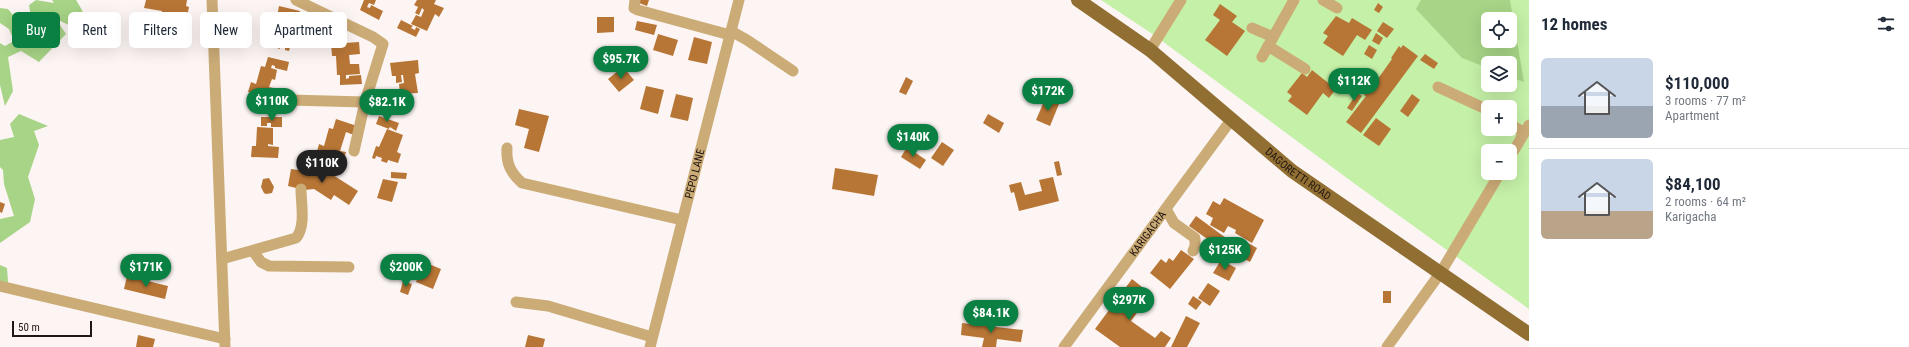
<!DOCTYPE html>
<html lang="en">
<head>
<meta charset="utf-8">
<style>
	body { margin:0; font-family:"Roboto Condensed",sans-serif; background:#f6f6f7; color:#1f2937; height:100vh; display:flex; flex-direction:column; font-size:15px; white-space:nowrap }
	* { box-sizing:border-box; margin:0 }
	p { font-size:13px; color:#747a83 }
	.icon { flex:none; width:22px; height:22px; fill:none; stroke:currentColor; stroke-width:2; stroke-linecap:round; stroke-linejoin:round }
	.map { position:relative; flex:1; overflow:hidden }
	.panel { display:flex; flex-direction:column; background:#fff; width:380px }
	.panel>* { flex:none }
	.banner { position:absolute; left:12px; top:12px; width:380px; height:36px; display:flex; gap:8px }
	.buttons { position:absolute; left:1481px; top:12px; display:grid; gap:8px }
	.buttons a { display:grid; place-items:center; width:36px; height:36px; border-radius:6px; background:#fff; box-shadow:0 4px 16px #0002; font-size:20px }
	.scale { position:absolute; left:12px; bottom:10px; width:80px; box-sizing:border-box; padding-left:4px; border:2px solid #211612; border-top:0; font-size:11px; line-height:14px; white-space:nowrap; color:#211612; -webkit-text-stroke:3px #fcf5f3; paint-order:stroke }
	.price { position:absolute; translate:-50% -34px; padding:0 9px; border-radius:14px; background:#0b8043; color:#fff; font-size:13px; line-height:26px; filter:drop-shadow(0 1px 2px #0008) }
	.price::after { content:''; position:absolute; left:50%; top:24px; width:12px; height:9px; margin-left:-6px; background:inherit; clip-path:polygon(0 0,100% 0,50% 100%) }
	.price.current { background:#222; color:#fff }
	ul { padding:0; list-style:none }
	li { display:flex; align-items:center; gap:12px; height:100px; padding:0 12px }
	li+li { border-top:1px solid #e0e1e3 }
	li span { display:grid; place-items:center; flex:none; width:112px; height:80px; border-radius:6px; color:#555 }
	li>.icon { margin-inline-start:auto }
	span .icon { width:48px; height:48px; fill:#fffc; stroke-width:1 }
	li b { font-size:17px }
	h2 { display:flex; justify-content:space-between; align-items:center; height:48px; padding:0 12px; font-size:17px }
	.chip { padding:0 14px; border-radius:6px; background:#fff; box-shadow:0 4px 16px #0002; font-size:14px; line-height:36px }
	.chip.current { background:#0b8043; color:#fff }
	main { display:flex; flex:1; min-height:0 }
	.map>svg:first-child { display:block }
	.green { fill:#c5f0a7; fill-rule:evenodd }
	.forest { fill:#a7d486; fill-rule:evenodd }
	.building { fill:#b87636 }
	.lines { fill:none; stroke-linecap:round; stroke-linejoin:round }
	.minor { stroke:#cbab76; stroke-width:11 }
	.major { stroke:#916f32; stroke-width:14 }
	.labels { text-anchor:middle; stroke-width:3; stroke-linejoin:round; paint-order:stroke }
	.street-label { font-size:11px; fill:#211612; stroke:#fcf5f3 }
</style>
</head>
<body>
<main>
<div class="map">
<svg width="1529" height="347" viewBox="0 0 1529 347">
	<rect width="100%" height="100%" fill="#fcf5f3"/>
	<path class="green" d="M1101,0H1529V309L1355,184L1154,35ZM1488,19H1510V41H1488ZM1488,63H1510V85H1488ZM1488,107H1510V129H1488ZM1488,151H1510V173H1488Z"/>
	<g class="forest">
		<polygon points="36,0 54,3 52,0 76,0 82,10 88,34 56,19 66,34 39,62 21,51 8,57 13,91 5,106 0,85 0,43 5,46 14,41 9,29 0,23 0,8 8,9 17,20 31,17 29,5"/>
		<path d="M1421,0H1510L1524,82L1510,77V63H1488V68L1462,58L1416,9ZM1488,19H1510V41H1488Z"/>
		<polygon points="19,114 48,126 34,131 39,145 28,177 35,199 30,222 0,243 0,219 14,216 4,184 3,170 0,167 0,140 14,137 10,124"/>
		<polygon points="0,265 7,268 8,282 0,290"/>
	</g>
	<g class="building">
		<polygon points="146,0 187,0 186,6 189,7 186,22 180,21 179,25 172,23 173,20 160,17 162,11 144,8"/>
		<polygon points="364,0 376,0 374,5 369,3 367,7 370,8 371,5 383,11 379,20 360,10"/>
		<polygon points="417,0 436,0 434,4 444,8 439,17 435,14 427,31 411,24 416,15 421,17 424,10 422,8 419,15 415,13 418,7 414,5"/>
		<polygon points="640,0 649,0 647,6 639,3"/>
		<polygon points="1378,3 1383,7 1379,13 1374,10"/>
		<polygon points="1220,4 1237,16 1232,22 1245,31 1227,56 1205,40 1220,20 1213,15"/>
		<polygon points="279,6 300,11 297,20 286,17 286,15 284,14 283,18 289,19 285,38 292,39 289,51 285,50 285,48 280,47 280,49 262,43 264,33 269,34 273,16 277,17"/>
		<polygon points="1336,16 1349,23 1352,18 1372,30 1365,40 1357,35 1343,56 1323,43 1328,36 1323,33"/>
		<polygon points="597,17 614,17 614,32 597,33"/>
		<polygon points="401,20 413,26 411,28 415,30 416,27 420,29 416,37 397,28"/>
		<polygon points="637,21 657,25 654,35 635,30"/>
		<polygon points="1383,22 1394,29 1387,38 1377,31"/>
		<polygon points="177,27 182,28 180,38 174,36"/>
		<polygon points="1376,33 1383,38 1379,45 1372,41"/>
		<polygon points="658,34 678,40 673,56 653,50"/>
		<polygon points="694,37 712,42 707,64 688,60"/>
		<polygon points="359,42 360,54 349,55 350,64 359,64 360,74 346,75 346,79 349,78 349,76 361,75 362,84 340,85 340,75 337,75 336,56 332,56 331,44"/>
		<polygon points="1369,45 1377,50 1372,59 1364,54"/>
		<polygon points="1403,45 1418,56 1361,133 1346,122 1366,96 1364,95 1368,89 1370,90 1392,59 1391,58 1399,46 1401,48"/>
		<polygon points="1425,54 1438,63 1434,69 1420,60"/>
		<polygon points="268,57 289,62 287,71 275,68 275,66 272,65 271,68 277,70 275,80 272,79 269,87 278,89 275,100 248,92 251,82 256,84 261,66 265,67"/>
		<polygon points="418,60 419,73 415,74 418,93 400,94 399,84 404,83 403,75 401,75 402,82 396,83 396,76 392,76 390,63"/>
		<polygon points="623,67 634,80 619,92 608,79"/>
		<polygon points="1312,70 1336,89 1329,98 1323,93 1307,115 1288,101 1292,96 1287,92 1302,73 1307,77"/>
		<polygon points="906,77 913,81 906,95 899,92"/>
		<polygon points="646,86 664,90 658,114 640,109"/>
		<polygon points="1357,93 1362,96 1352,111 1347,108"/>
		<polygon points="676,94 693,98 688,121 670,117"/>
		<polygon points="1412,94 1420,100 1408,117 1400,111"/>
		<polygon points="402,95 402,98 409,97 410,102 389,105 388,97"/>
		<polygon points="1045,99 1059,104 1050,126 1036,120"/>
		<polygon points="519,109 549,116 539,152 524,148 529,129 515,125"/>
		<polygon points="988,114 1004,123 999,133 983,123"/>
		<polygon points="379,116 399,123 396,131 390,127 389,129 376,124"/>
		<polygon points="261,117 282,117 282,127 271,127 271,123 267,123 267,126 261,126"/>
		<polygon points="1376,118 1391,129 1379,146 1363,135"/>
		<polygon points="336,119 357,126 354,135 346,132 340,151 346,152 343,163 316,155 319,144 324,146 329,128 333,129"/>
		<polygon points="257,127 273,128 273,145 268,144 268,146 279,147 278,158 251,157 252,146 256,146"/>
		<polygon points="387,129 403,135 397,152 401,154 398,163 388,160 387,163 381,161 382,158 376,156 375,159 372,158 376,146 379,147"/>
		<polygon points="942,142 954,150 943,166 931,158"/>
		<polygon points="907,147 926,160 920,169 901,157"/>
		<polygon points="1059,161 1062,175 1057,176 1054,162"/>
		<polygon points="308,168 316,172 318,169 321,170 322,168 358,191 349,205 334,195 331,200 314,189 304,190 288,186 291,169 307,171"/>
		<polygon points="835,168 878,175 874,196 832,189"/>
		<polygon points="391,172 407,173 406,179 391,178"/>
		<polygon points="1053,177 1059,201 1019,211 1014,192 1011,193 1009,185 1021,182 1025,195 1042,191 1039,180"/>
		<polygon points="269,178 274,187 272,193 266,194 264,193 261,187 263,179"/>
		<polygon points="383,179 398,182 392,202 377,198"/>
		<polygon points="1224,198 1264,220 1252,243 1235,233 1236,230 1228,226 1224,233 1210,225 1213,218 1206,214 1213,201 1220,205"/>
		<polygon points="0,202 5,204 2,213 0,212"/>
		<polygon points="1196,216 1241,249 1234,258 1189,226"/>
		<polygon points="1248,243 1257,248 1250,262 1241,257"/>
		<polygon points="1181,250 1194,259 1170,289 1150,273 1161,259 1166,263 1169,258 1173,261"/>
		<polygon points="1221,260 1236,268 1229,281 1213,273"/>
		<polygon points="141,262 154,265 152,272 139,268"/>
		<polygon points="424,262 441,269 433,289 416,282"/>
		<polygon points="409,267 416,270 413,277 406,274"/>
		<polygon points="127,276 168,286 165,299 124,289"/>
		<polygon points="1132,279 1151,294 1131,321 1155,338 1161,331 1171,338 1165,347 1120,347 1095,329"/>
		<polygon points="403,281 412,284 408,295 400,292"/>
		<polygon points="1208,283 1220,291 1210,306 1198,298"/>
		<rect x="1383" y="291" width="8" height="12"/>
		<polygon points="1193,296 1202,302 1196,310 1188,304"/>
		<polygon points="1186,316 1200,323 1187,347 1171,347"/>
		<polygon points="962,323 1023,330 1021,342 997,339 996,347 982,347 984,338 961,335"/>
		<polygon points="138,335 155,339 153,347 136,347"/>
		<polygon points="528,335 545,339 543,347 525,347"/>
	</g>
	<g class="lines">
		<g class="minor">
			<polyline points="212,0 225,347"/>
			<polyline points="296,0 373,37 383,44 365,102 354,151"/>
			<polyline points="635,0 634,8 638,10 730,35"/>
			<polyline points="1323,0 1337,8"/>
			<polyline points="1252,28 1273,37"/>
			<polyline points="731,31 747,40 793,71"/>
			<polyline points="1268,46 1305,69"/>
			<polyline points="1150,50 1181,0"/>
			<polyline points="1262,57 1294,0"/>
			<polyline points="1438,87 1488,110"/>
			<polyline points="289,100 365,102"/>
			<polyline points="1510,124 1524,133"/>
			<path d="M507,148C506,164 511,173 522,183L682,220"/>
			<polyline points="1510,157 1529,125"/>
			<polyline points="1166,209 1174,223 1195,238 1195,246 1193,251"/>
			<polyline points="253,251 261,262 269,266 349,267"/>
			<path d="M222,259L296,238C306,226 301,204 301,189"/>
			<polyline points="0,286 225,339"/>
			<polyline points="516,302 548,306 652,337"/>
			<path id="s1" d="M650,347L739,0"/>
			<path id="s2" d="M1064,347L1231,120"/>
			<polyline points="1387,347 1441,272 1500,173"/>
		</g>
		<path class="major" id="s3" d="M1078,0L1150,50L1292,171L1529,334"/>
	</g>
	<g class="labels">
		<g class="street-label">
			<text dy="4" stroke="none"><textPath href="#s1" startOffset="179">PEPO LANE</textPath></text>
			<text dy="4" stroke="none"><textPath href="#s3" startOffset="281">DAGORETTI ROAD</textPath></text>
			<text dy="4" stroke="none"><textPath href="#s2" startOffset="141">KARIGACHA</textPath></text>
		</g>
	</g>
</svg>
<div class="buttons">
<a><svg class="icon" aria-label="locate" viewBox="0 0 24 24"><circle cx="12" cy="12" r="6"/><path d="M12 2v4M12 18v4M2 12h4M18 12h4"/></svg></a>
<a><svg class="icon" aria-label="layers" viewBox="0 0 24 24"><path d="M12 4l9 5-9 5-9-5zM3 14l9 5 9-5"/></svg></a>
<a>+</a>
<a>−</a>
</div>
<div class="scale">50 m</div>
<b class="price" style="left:621px;top:80px">$95.7K</b>
<b class="price" style="left:1354px;top:102px">$112K</b>
<b class="price" style="left:1048px;top:112px">$172K</b>
<b class="price" style="left:272px;top:122px">$110K</b>
<b class="price" style="left:387px;top:123px">$82.1K</b>
<b class="price" style="left:913px;top:158px">$140K</b>
<b class="price current" style="left:322px;top:184px">$110K</b>
<b class="price" style="left:1225px;top:271px">$125K</b>
<b class="price" style="left:146px;top:288px">$171K</b>
<b class="price" style="left:406px;top:288px">$200K</b>
<b class="price" style="left:1129px;top:321px">$297K</b>
<b class="price" style="left:991px;top:334px">$84.1K</b>
<div class="banner">
<a class="chip current">Buy</a>
<a class="chip">Rent</a>
<a class="chip">Filters</a>
<a class="chip">New</a>
<a class="chip">Apartment</a>
</div>
</div>
<section class="panel">
<h2>12 homes<svg class="icon" aria-label="filters" viewBox="0 0 24 24"><path d="M4 7h16M4 17h16"/><circle cx="9" cy="7" r="2"/><circle cx="15" cy="17" r="2"/></svg></h2>
<ul>
<li><span style="background:linear-gradient(#c9d6e8 60%,#9aa5b1 0)"><svg class="icon" aria-label="home" viewBox="0 0 24 24"><path d="M3 11l9-7 9 7M6 9v11h12V9"/></svg></span><div><b>$110,000</b><p>3 rooms · 77 m²</p><p>Apartment</p></div></li>
<li><span style="background:linear-gradient(#c9d6e8 65%,#b9a48a 0)"><svg class="icon" aria-label="home" viewBox="0 0 24 24"><path d="M3 11l9-7 9 7M6 9v11h12V9"/></svg></span><div><b>$84,100</b><p>2 rooms · 64 m²</p><p>Karigacha</p></div></li>
</ul>
</section>
</main>
</body>
</html>
